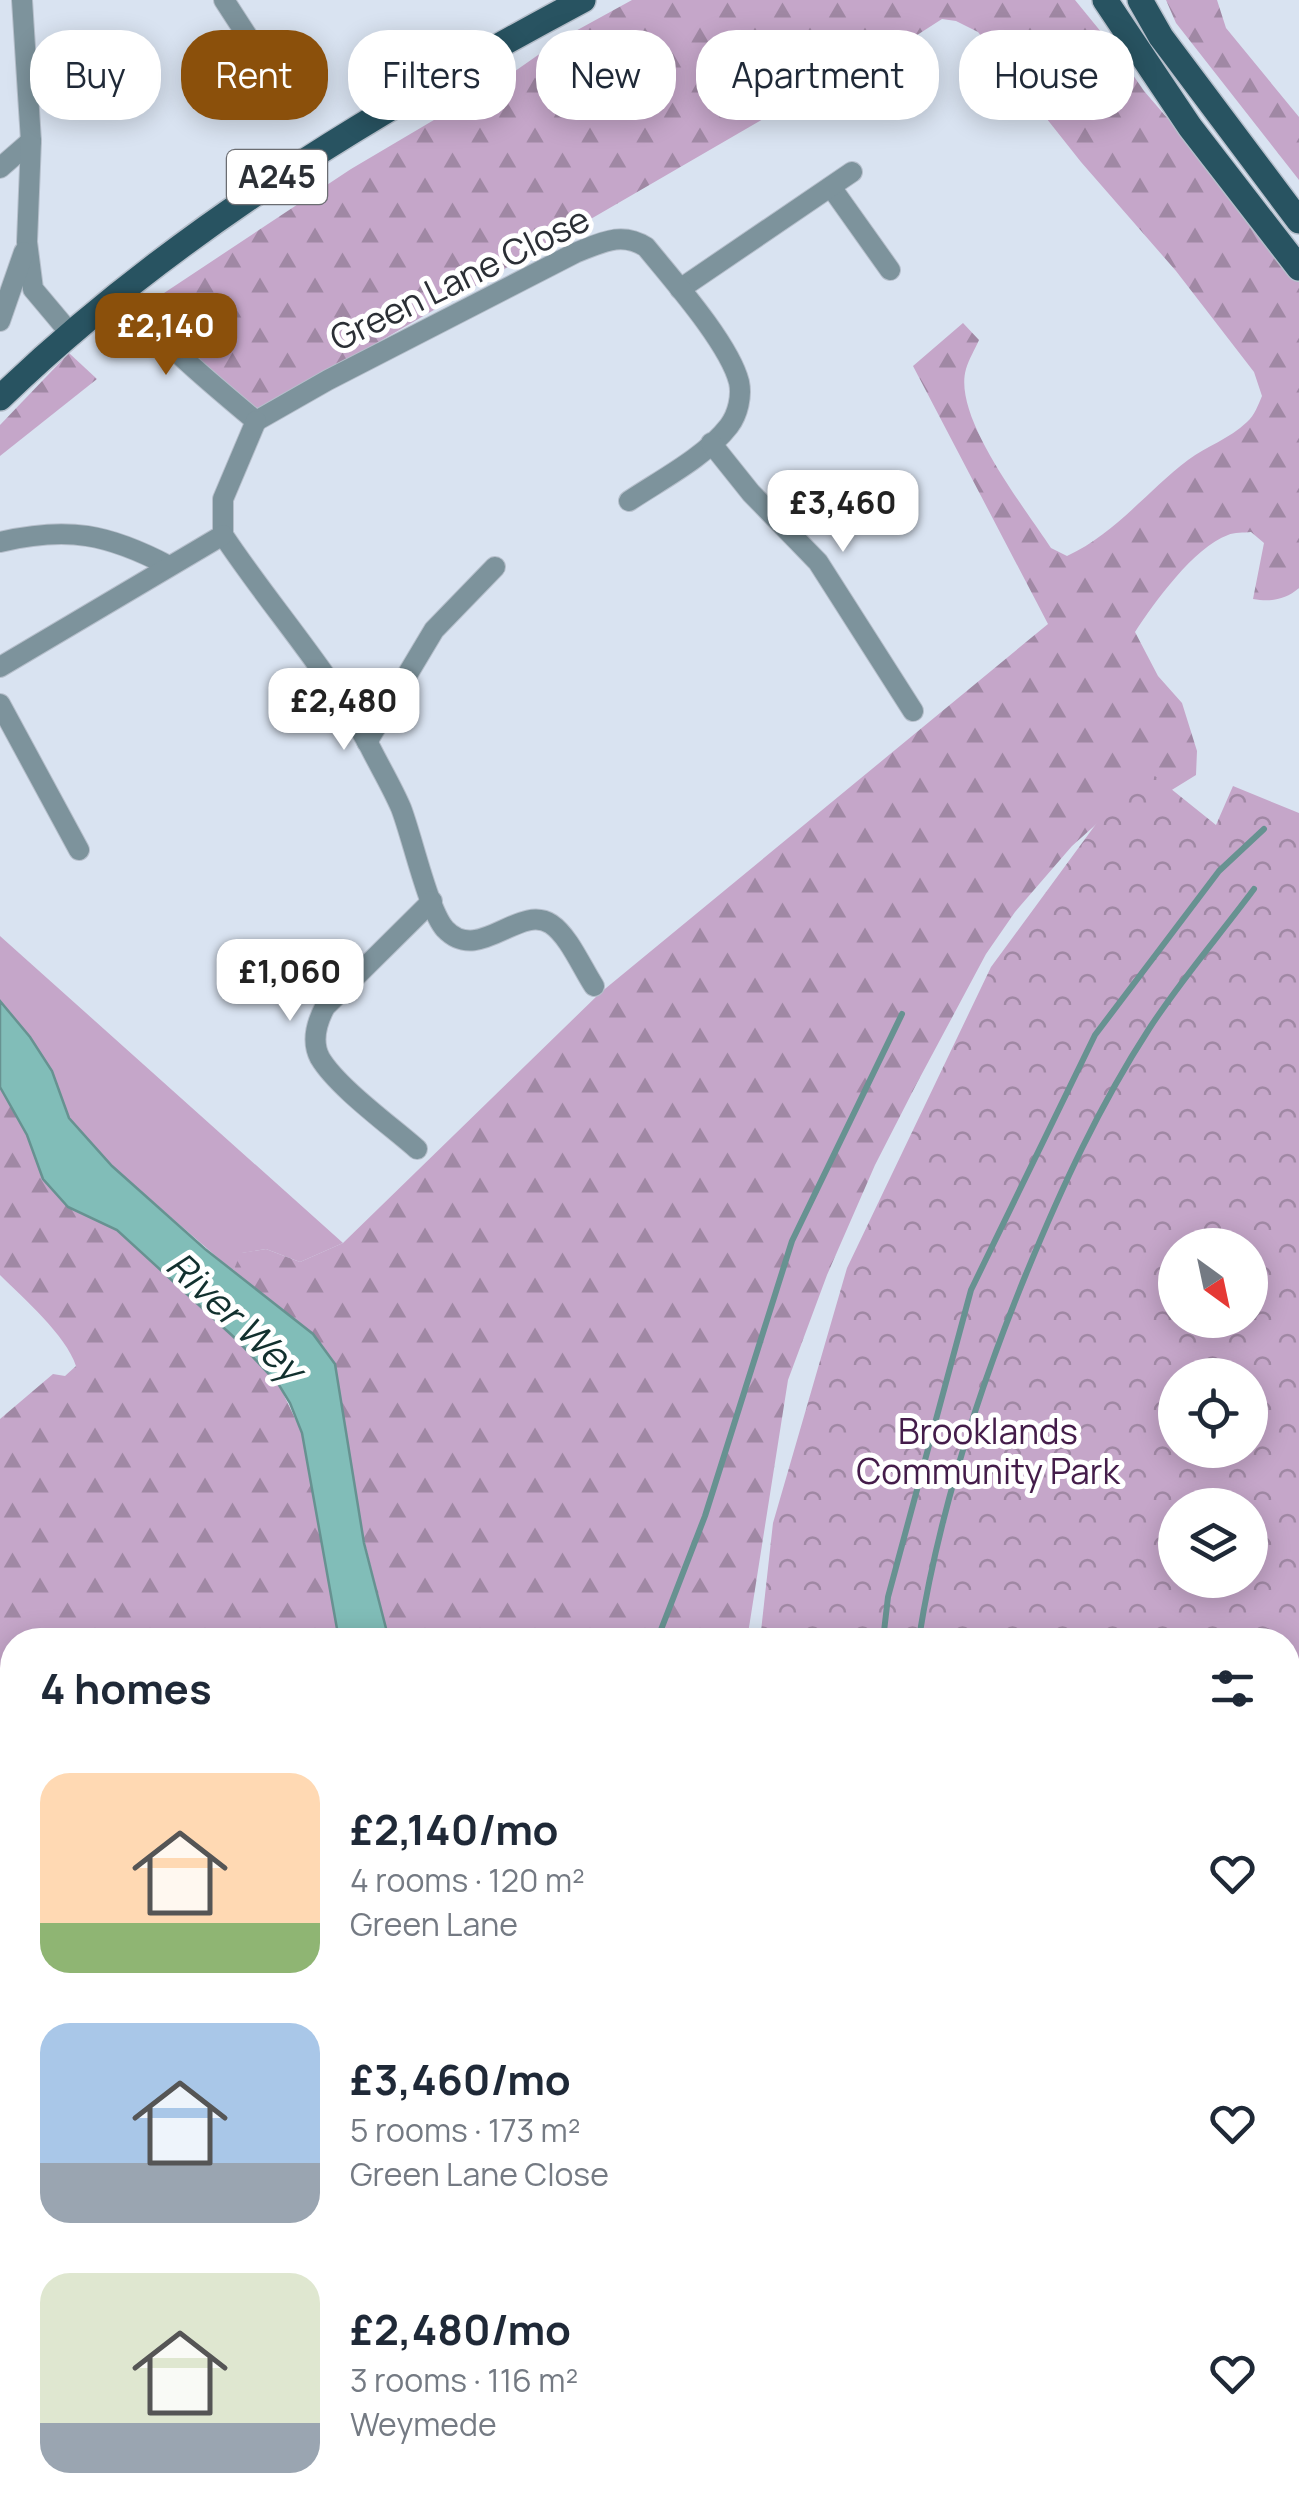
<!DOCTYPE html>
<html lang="en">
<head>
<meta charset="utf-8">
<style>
	body { margin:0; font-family:Manrope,sans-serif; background:#f2f2f3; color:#1f2937; height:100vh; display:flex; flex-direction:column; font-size:38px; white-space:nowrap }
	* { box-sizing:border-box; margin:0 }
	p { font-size:32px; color:#747a83 }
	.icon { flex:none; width:55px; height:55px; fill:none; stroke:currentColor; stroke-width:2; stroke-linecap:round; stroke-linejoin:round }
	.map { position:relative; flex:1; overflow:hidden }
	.panel { position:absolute; left:0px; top:1628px; width:1300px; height:892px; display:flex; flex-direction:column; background:#fff; border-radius:40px 40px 0 0; box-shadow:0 5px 25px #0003 }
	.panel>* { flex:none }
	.guide { position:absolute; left:30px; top:30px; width:1240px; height:90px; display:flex; gap:20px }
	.needle { width:65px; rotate:147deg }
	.buttons { position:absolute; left:1158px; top:1228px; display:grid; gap:20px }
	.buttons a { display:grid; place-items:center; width:110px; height:110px; border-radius:50%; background:#fff; box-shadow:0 5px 25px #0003; font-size:50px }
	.price { position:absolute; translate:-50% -85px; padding:0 22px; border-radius:20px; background:#fff; color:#222; font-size:32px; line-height:65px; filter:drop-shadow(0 2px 5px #0008) }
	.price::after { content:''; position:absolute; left:50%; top:60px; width:30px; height:22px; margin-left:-15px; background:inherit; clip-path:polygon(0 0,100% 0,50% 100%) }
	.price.current { background:#8b500b; color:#fff }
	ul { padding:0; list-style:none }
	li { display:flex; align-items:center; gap:30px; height:250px; padding:0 40px }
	li span { display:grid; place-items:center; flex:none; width:280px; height:200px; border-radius:30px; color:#555 }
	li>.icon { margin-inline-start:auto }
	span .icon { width:120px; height:120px; fill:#fffc; stroke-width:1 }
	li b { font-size:42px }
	h2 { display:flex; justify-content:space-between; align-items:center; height:120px; padding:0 40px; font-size:42px }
	.chip { padding:0 35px; border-radius:40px; background:#fff; box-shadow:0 5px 25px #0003; font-size:35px; line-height:90px }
	.chip.current { background:#8b500b; color:#fff }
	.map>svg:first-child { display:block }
	.green { fill:#c5a6c9 }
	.forest { fill:url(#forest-firs) }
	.park { fill:url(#park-crowns); fill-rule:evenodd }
	.water { fill:#81bdb8; stroke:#679291; stroke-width:2.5 }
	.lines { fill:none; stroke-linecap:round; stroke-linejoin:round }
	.stream { stroke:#679291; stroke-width:6 }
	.building { fill:#bab6e2; stroke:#9a99a9; stroke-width:2.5 }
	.minor-casing { stroke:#b6bfcb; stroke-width:22 }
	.tertiary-casing { stroke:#b6bfcb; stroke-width:22 }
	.secondary-casing { stroke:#b6bfcb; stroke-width:22 }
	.primary-casing { stroke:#b6bfcb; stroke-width:28 }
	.minor { stroke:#7d939c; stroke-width:20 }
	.tertiary { stroke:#7d939c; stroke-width:20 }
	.secondary { stroke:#4d6e79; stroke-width:20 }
	.primary { stroke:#285361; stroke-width:25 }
	.labels { text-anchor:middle; stroke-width:10; stroke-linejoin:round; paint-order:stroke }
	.shield { fill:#fff; stroke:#6b6d72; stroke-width:2.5 }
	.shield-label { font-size:32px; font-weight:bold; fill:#2b2f35 }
	.street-label { font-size:35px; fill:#2b2f35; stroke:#fff }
	.park-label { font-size:35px; fill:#441c4a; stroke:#fff }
	.water-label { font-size:38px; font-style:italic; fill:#11302e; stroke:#fff }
</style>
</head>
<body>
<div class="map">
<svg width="1299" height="2518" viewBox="0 0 1299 2518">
	<defs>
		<pattern id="forest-firs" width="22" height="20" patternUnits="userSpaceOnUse" patternTransform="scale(2.5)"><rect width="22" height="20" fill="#c5a6c9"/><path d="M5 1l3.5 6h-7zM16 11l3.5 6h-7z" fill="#a088a4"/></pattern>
		<pattern id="park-crowns" width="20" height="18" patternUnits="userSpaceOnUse" patternTransform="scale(2.5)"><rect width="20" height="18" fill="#c5a6c9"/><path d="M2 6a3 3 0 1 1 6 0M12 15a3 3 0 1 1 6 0" fill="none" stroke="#a088a4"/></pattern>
	</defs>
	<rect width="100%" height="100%" fill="#d9e3f1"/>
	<polygon class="green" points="0,936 343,1243 300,1262 266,1249 242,1253 233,1271 112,1166 69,1118 52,1071 30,1037 0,1001"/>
	<g class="forest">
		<path d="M632,0H1075L1115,49L1144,91L1212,170L1299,281V588C1285,600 1271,602 1253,599L1264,543L1251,532C1244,533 1234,532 1228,535C1194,547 1154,603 1135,632L1158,676L1182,703L1197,751L1196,775L1162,796L1121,802L1072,846L1015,912L986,954L917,1083L875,1165L827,1275L788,1380L747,1640H389L313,1334L233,1271L241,1253L266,1249L300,1262L343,1243L600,993L1048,624L913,366L963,323L979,340C975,349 969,359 966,369C952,417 1025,508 1051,548L1067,556C1115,534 1147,491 1188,460C1207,446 1229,439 1247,422C1255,415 1258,405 1262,396L1254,372L1176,271L1081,162L978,32L956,21L942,19L883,57L851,68L258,412L157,323L152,301L351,169L505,78L561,39Z"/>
		<polygon points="1166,0 1217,0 1226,28 1299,117 1299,180 1176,23"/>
		<polygon points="69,353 97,379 0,456 0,425"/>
		<path d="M0,1087L27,1135L43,1179L68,1207L117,1230L237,1340L279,1385L302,1433L339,1640H12V1779L0,1759V1419L53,1374L65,1376L76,1366C66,1335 23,1298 0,1275Z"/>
		<polygon points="0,2130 12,2158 12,2273 0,2240"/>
		<polygon points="12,2423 12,2493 0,2502 0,2425"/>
		<polygon points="413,2508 469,2508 474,2518 418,2518"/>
	</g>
	<g class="park">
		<path d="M1140,764L1216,825L1233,786L1299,813V2470L1288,2468V1640H760L773,1523L847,1268L991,967ZM1175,1245H1250V1320H1175ZM1175,1375H1250V1450H1175ZM1175,1505H1250V1580H1175Z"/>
		<polygon points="733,2508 758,2508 769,2518 721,2518"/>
	</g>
	<g class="water">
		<polygon points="0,1001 30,1037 52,1071 69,1118 112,1166 205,1249 313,1334 335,1364 364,1543 389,1640 339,1640 302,1433 290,1403 279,1385 237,1340 117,1230 68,1207 43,1179 27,1135 0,1087"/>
		<polygon points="1288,2463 1299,2466 1299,2518 1257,2508 1288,2508"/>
	</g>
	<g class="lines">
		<g class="stream">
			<path d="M919,1638C939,1512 978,1391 1026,1274C1061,1189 1099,1106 1149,1029C1180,981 1219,936 1254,889"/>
			<polyline points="657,1640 705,1516 792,1241 902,1014"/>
			<polyline points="883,1640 888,1597 971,1290 1095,1035 1219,871 1264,829"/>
		</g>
	</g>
	<g class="building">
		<polygon points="4,1888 12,1902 12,1918 0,1926 0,1890"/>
		<polygon points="12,1925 12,1963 7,1955 3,1957 0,1953 0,1932"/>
		<polygon points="8,2349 12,2355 12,2396 0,2382 0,2355"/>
		<polygon points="64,2508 100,2508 79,2518 70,2518"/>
		<polygon points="100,2508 106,2518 79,2518"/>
		<polygon points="275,2508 318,2508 319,2509 300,2518 281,2518"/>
		<polygon points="541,2508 554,2508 560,2518 526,2518"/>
		<polygon points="629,2508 652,2508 653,2511 646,2518 641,2518"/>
	</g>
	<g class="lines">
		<g class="minor-casing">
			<g id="minor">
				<polyline points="224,0 292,105"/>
				<polyline points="0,168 31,141"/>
				<polyline points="831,187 890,270"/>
				<polyline points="680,289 852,172"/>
				<path d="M121,292C161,342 207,380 256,421"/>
				<path d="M256,421L328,380L575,253C601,243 621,231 646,247C672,279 729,343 739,382C742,396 738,414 729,426C705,457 662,479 629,501"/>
				<path d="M256,421L223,499V535C270,606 330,672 370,747C380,767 392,787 401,808C412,836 428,910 445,929C479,965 519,903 551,924C569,936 582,968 594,986"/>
				<polyline points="711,443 751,493 818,562 913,711"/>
				<path d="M0,542C68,526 108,534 169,566"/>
				<polyline points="0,667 223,535"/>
				<polyline points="0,704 79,850"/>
				<polyline points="367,742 434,630 495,567"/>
				<path d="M417,1149C391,1126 337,1087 320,1058C311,1041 317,1022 325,1007L432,901"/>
				<polyline points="0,2424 12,2423"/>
				<polyline points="606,2508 616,2518"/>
				<polyline points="791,2508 802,2518"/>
				<polyline points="700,2518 713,2508"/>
			</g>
		</g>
		<g class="tertiary-casing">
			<g id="tertiary">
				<polyline points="22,0 31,141 27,242 33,289 70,333"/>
				<polyline points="0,321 24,252"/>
			</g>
		</g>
		<g class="secondary-casing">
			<g id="secondary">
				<polyline points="0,2071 12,2098"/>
				<polyline points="202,2508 207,2518"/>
			</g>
		</g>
		<g class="primary-casing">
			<g id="primary">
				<polyline points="1105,0 1190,127 1299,268"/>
				<polyline points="1140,0 1161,37 1299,221"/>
				<path d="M0,398C171,233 375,111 583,0"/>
			</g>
		</g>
		<use href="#minor" class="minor"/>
		<use href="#tertiary" class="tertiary"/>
		<use href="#secondary" class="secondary"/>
		<use href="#primary" class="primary"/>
	</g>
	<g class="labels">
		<rect class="shield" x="227" y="150" width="100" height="54" rx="8"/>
		<g class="shield-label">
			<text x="277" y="188">A245</text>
		</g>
		<g class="street-label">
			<text transform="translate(460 279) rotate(-26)" y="12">Green Lane Close</text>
		</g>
		<g class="park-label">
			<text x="988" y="1444">Brooklands<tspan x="988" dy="40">Community Park</tspan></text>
		</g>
		<g class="water-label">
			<text transform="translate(235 1317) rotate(43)" y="13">River Wey</text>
		</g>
	</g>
</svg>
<div class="buttons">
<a><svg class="needle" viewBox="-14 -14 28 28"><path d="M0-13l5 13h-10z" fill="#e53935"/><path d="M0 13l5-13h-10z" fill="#747a83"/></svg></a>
<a><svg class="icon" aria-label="locate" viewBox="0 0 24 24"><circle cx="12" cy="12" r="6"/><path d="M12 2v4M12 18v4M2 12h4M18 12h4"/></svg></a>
<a><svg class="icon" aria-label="layers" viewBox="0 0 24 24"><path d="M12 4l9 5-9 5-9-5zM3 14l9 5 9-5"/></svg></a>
</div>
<b class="price current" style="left:166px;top:378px">£2,140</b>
<b class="price" style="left:843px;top:555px">£3,460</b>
<b class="price" style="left:344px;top:753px">£2,480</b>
<b class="price" style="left:290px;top:1024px">£1,060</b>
<div class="guide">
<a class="chip">Buy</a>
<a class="chip current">Rent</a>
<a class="chip">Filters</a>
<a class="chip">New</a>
<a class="chip">Apartment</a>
<a class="chip">House</a>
</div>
<section class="panel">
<h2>4 homes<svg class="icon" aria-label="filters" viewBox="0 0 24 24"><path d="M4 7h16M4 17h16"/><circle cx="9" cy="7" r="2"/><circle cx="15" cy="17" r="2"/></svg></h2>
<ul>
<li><span style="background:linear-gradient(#ffd9b3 75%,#8fb573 0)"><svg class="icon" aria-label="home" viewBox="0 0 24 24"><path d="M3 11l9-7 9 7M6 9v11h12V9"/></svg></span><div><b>£2,140/mo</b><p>4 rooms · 120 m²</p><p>Green Lane</p></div><svg class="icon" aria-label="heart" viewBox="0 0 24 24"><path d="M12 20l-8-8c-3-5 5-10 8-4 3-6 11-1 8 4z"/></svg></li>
<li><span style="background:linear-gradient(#a9c7e8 70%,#9aa5b1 0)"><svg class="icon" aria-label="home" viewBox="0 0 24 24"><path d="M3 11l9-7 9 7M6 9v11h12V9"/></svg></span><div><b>£3,460/mo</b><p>5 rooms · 173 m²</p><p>Green Lane Close</p></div><svg class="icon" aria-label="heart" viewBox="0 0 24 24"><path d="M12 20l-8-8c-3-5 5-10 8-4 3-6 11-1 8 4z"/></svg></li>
<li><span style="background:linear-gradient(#dfe7d0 75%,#9aa5b1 0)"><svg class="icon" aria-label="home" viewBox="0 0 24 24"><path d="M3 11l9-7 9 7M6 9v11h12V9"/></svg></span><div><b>£2,480/mo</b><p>3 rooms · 116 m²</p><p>Weymede</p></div><svg class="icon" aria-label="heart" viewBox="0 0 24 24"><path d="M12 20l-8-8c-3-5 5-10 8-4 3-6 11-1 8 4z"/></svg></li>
</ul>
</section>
</div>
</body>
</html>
